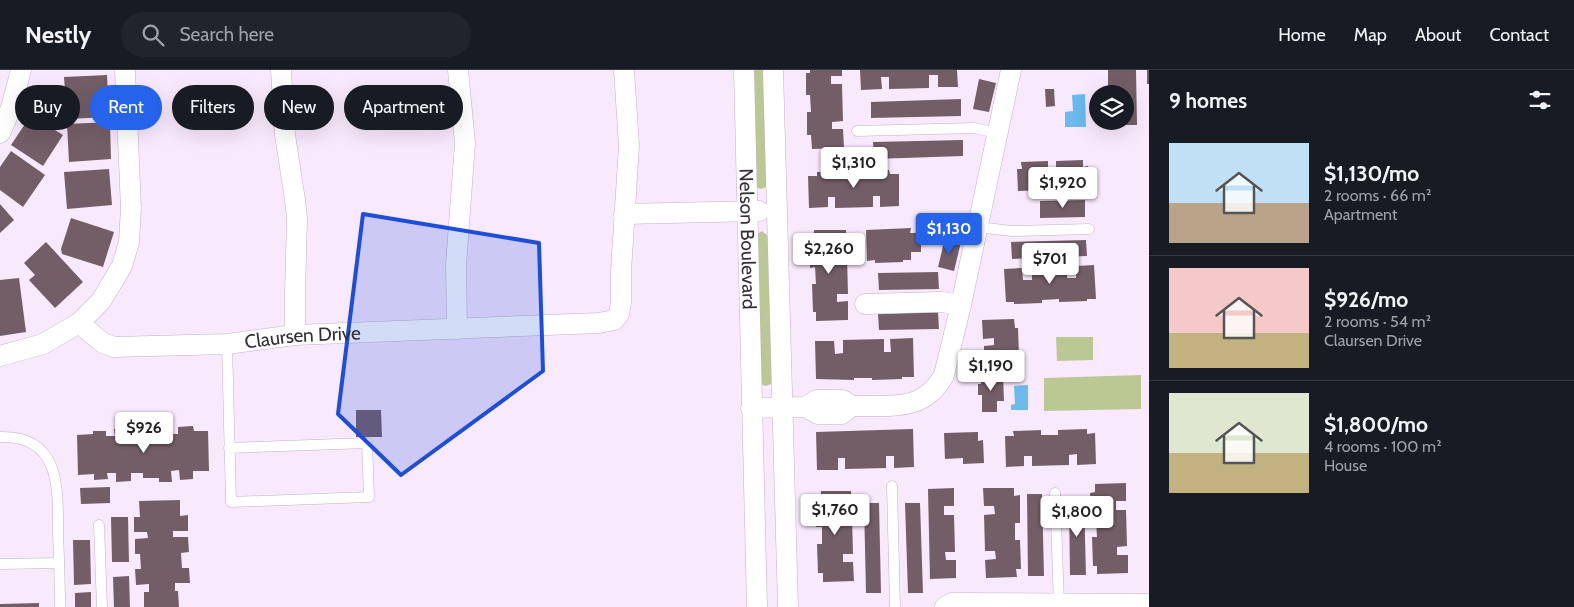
<!DOCTYPE html>
<html lang="en">
<head>
<meta charset="utf-8">
<style>
	body { margin:0; font-family:Cabin,sans-serif; background:#20242c; color:#f1f3f6; height:100vh; display:flex; flex-direction:column; font-size:19px; white-space:nowrap }
	* { box-sizing:border-box; margin:0 }
	p { font-size:16px; color:#9ea1a6 }
	.icon { flex:none; width:28px; height:28px; fill:none; stroke:currentColor; stroke-width:2; stroke-linecap:round; stroke-linejoin:round }
	.map { position:relative; flex:1; overflow:hidden }
	.details { display:flex; flex-direction:column; background:#171b24; width:425px }
	.details>* { flex:none }
	.hud { position:absolute; left:15px; top:15px; width:475px; height:45px; display:flex; gap:10px }
	.fabs { position:absolute; left:1089px; top:15px; display:grid; gap:10px }
	.fabs a { display:grid; place-items:center; width:45px; height:45px; border-radius:50%; background:#171b24; box-shadow:0 5px 20px #0002; font-size:25px }
	.price { position:absolute; translate:-50% -42px; padding:0 11px; border-radius:5px; background:#fff; color:#222; font-size:16px; line-height:32px; filter:drop-shadow(0 1px 2px #0008) }
	.price::after { content:''; position:absolute; left:50%; top:30px; width:15px; height:11px; margin-left:-8px; background:inherit; clip-path:polygon(0 0,100% 0,50% 100%) }
	.price.current { background:#2563eb; color:#fff }
	ul { padding:0; list-style:none }
	li { display:flex; align-items:center; gap:15px; height:125px; padding:0 20px }
	li+li { border-top:1px solid #363941 }
	li span { display:grid; place-items:center; flex:none; width:140px; height:100px; border-radius:0px; color:#555 }
	li>.icon { margin-inline-start:auto }
	span .icon { width:60px; height:60px; fill:#fffc; stroke-width:1 }
	li b { font-size:21px }
	h2 { display:flex; justify-content:space-between; align-items:center; height:60px; padding:0 20px; font-size:21px }
	.chip { padding:0 18px; border-radius:22px; background:#171b24; box-shadow:0 5px 20px #0002; font-size:18px; line-height:45px }
	.chip.current { background:#2563eb; color:#fff }
	header { display:flex; align-items:center; gap:30px; box-sizing:border-box; height:70px; padding:0 25px; background:#171b24; border-bottom:1px solid #363941 }
	header strong { font-size:24px }
	nav { display:flex; gap:28px; margin-inline-start:auto; font-size:18px }
	.search { width:350px; height:45px; background:#20242c; display:flex; align-items:center; gap:12px; box-sizing:border-box; padding:0 18px; border-radius:28px; color:#9ea1a6; font-size:19px }
	main { display:flex; flex:1; min-height:0 }
	.map>svg:first-child { display:block }
	.green { fill:#bcc894 }
	.water { fill:#6abaed }
	.building { fill:#735e67 }
	.lines { fill:none; stroke-linecap:round; stroke-linejoin:round }
	.lane-casing { stroke:#c1b2c4; stroke-width:11 }
	.street-casing { stroke:#c1b2c4; stroke-width:21 }
	.lane { stroke:#fff; stroke-width:10 }
	.street { stroke:#fff; stroke-width:20 }
	.marked { fill:#1d4ed8; fill-opacity:0.2; stroke:#1d4ed8; stroke-width:4; stroke-linejoin:round }
	.labels { text-anchor:middle; stroke-width:5; stroke-linejoin:round; paint-order:stroke }
	.street-label { font-size:19px; fill:#332d35; stroke:#fefbff }
</style>
</head>
<body>
<header>
<strong>Nestly</strong>
<div class="search"><svg class="icon" aria-label="search" viewBox="0 0 24 24"><circle cx="10" cy="10" r="6"/><path d="M15 15l6 6"/></svg>Search here</div>
<nav><a>Home</a><a>Map</a><a>About</a><a>Contact</a></nav>
</header>
<main>
<div class="map">
<svg width="1149" height="537" viewBox="0 0 1149 537">
	<rect width="100%" height="100%" fill="#f8e9fc"/>
	<g class="green">
		<polygon points="752,0 764,0 767,114 766,117 761,119 756,117"/>
		<polygon points="762,161 768,166 772,311 771,314 766,316 761,314 757,164"/>
		<polygon points="1056,267 1093,267 1093,290 1057,291"/>
		<polygon points="1141,305 1141,339 1044,341 1044,308"/>
	</g>
	<g class="water">
		<polygon points="1085,24 1086,57 1065,57 1065,42 1073,41 1072,25"/>
		<polygon points="1028,315 1028,340 1011,340 1011,335 1015,334 1014,316"/>
	</g>
	<g class="building">
		<polygon points="810,0 842,0 842,6 831,6 831,14 842,14 843,51 832,52 832,59 843,59 844,78 812,79 811,65 807,65 807,42 811,42 810,25 806,25 806,3 810,3"/>
		<polygon points="860,0 957,0 958,17 938,17 938,5 929,5 929,18 889,19 889,7 881,7 882,19 861,20"/>
		<polygon points="1108,0 1136,0 1137,55 1117,55 1117,51 1125,51 1125,24 1116,24 1116,16 1108,16"/>
		<rect x="1147" y="0" width="2" height="14"/>
		<polygon points="107,5 109,47 67,49 64,7"/>
		<polygon points="979,9 996,13 989,42 973,39"/>
		<polygon points="1045,19 1054,19 1055,36 1046,37"/>
		<polygon points="961,29 961,46 871,48 871,32"/>
		<polygon points="31,45 63,65 43,96 11,75"/>
		<polygon points="110,52 111,89 69,92 67,54"/>
		<polygon points="963,70 963,86 874,89 873,72"/>
		<polygon points="11,81 45,105 23,137 0,120 0,97"/>
		<polygon points="1083,90 1083,97 1088,96 1088,119 1018,121 1017,99 1022,99 1021,92 1048,91 1048,99 1056,99 1056,91"/>
		<polygon points="109,99 112,135 67,139 64,102"/>
		<polygon points="861,100 889,100 890,104 899,104 899,136 880,137 880,126 873,126 873,137 835,138 835,127 828,127 828,137 809,138 808,106 817,106 817,102 845,102 845,106 862,105"/>
		<polygon points="1085,130 1085,147 1040,148 1040,131"/>
		<polygon points="0,134 14,150 0,163"/>
		<polygon points="71,148 114,162 103,197 62,184 61,179"/>
		<polygon points="911,158 910,163 921,163 921,182 911,182 911,190 903,190 903,192 875,193 875,190 867,191 866,160"/>
		<polygon points="814,160 846,160 847,178 836,179 836,186 847,186 848,224 837,224 837,232 848,231 848,250 816,251 816,242 813,242 812,214 816,214 815,197 810,198 810,170 814,169"/>
		<polygon points="945,168 961,172 954,201 938,197"/>
		<polygon points="1086,170 1087,186 1012,189 1011,172"/>
		<polygon points="46,172 83,212 55,238 29,210 35,205 24,193"/>
		<polygon points="1094,195 1096,229 1087,229 1087,231 1059,232 1059,229 1042,230 1042,233 1014,234 1014,232 1006,232 1004,199 1022,198 1023,210 1032,210 1032,198 1067,197 1067,208 1076,208 1076,196"/>
		<polygon points="938,202 939,219 879,220 878,203"/>
		<polygon points="19,208 26,262 0,266 0,210"/>
		<polygon points="938,242 939,259 879,260 878,244"/>
		<polygon points="1014,249 1015,258 1018,258 1019,286 1014,286 1015,294 984,295 984,276 994,275 994,268 983,269 982,250"/>
		<polygon points="913,268 914,307 902,307 902,309 872,310 872,308 854,308 854,310 816,309 815,271 834,271 835,284 843,283 843,270 884,269 884,282 891,282 890,269"/>
		<polygon points="1003,305 1004,331 997,331 997,342 982,342 982,325 978,325 978,314 981,314 981,306"/>
		<polygon points="356,340 381,340 382,367 356,367"/>
		<polygon points="171,356 171,364 178,364 178,357 193,356 194,361 208,361 209,401 193,401 193,409 180,410 179,400 171,401 172,412 159,412 159,408 143,408 143,403 131,403 131,411 116,412 116,403 107,403 108,409 94,410 94,404 78,405 77,365 93,364 93,361 106,361 106,366 115,366 114,359 134,358 134,363 141,362 141,361 156,360 156,357"/>
		<polygon points="913,359 914,397 894,398 894,386 886,386 886,398 845,399 845,388 838,388 838,400 817,400 816,362"/>
		<polygon points="1087,359 1087,364 1095,363 1096,394 1077,395 1077,384 1069,385 1069,395 1032,396 1032,386 1024,386 1024,396 1006,397 1005,366 1014,366 1013,361 1041,360 1041,365 1058,365 1058,360"/>
		<polygon points="978,362 978,371 983,370 984,393 963,394 963,388 945,389 944,363"/>
		<polygon points="1126,413 1126,431 1116,431 1116,440 1126,440 1127,476 1117,477 1117,485 1128,485 1128,503 1097,504 1097,496 1093,496 1092,467 1097,467 1096,450 1091,450 1090,423 1095,422 1095,414"/>
		<polygon points="110,417 110,433 81,434 80,418"/>
		<polygon points="954,418 954,436 944,436 944,445 954,445 955,482 945,482 946,490 956,490 956,508 930,509 928,419"/>
		<polygon points="983,418 1014,418 1014,426 1020,425 1020,453 1015,453 1015,470 1020,470 1021,499 1016,499 1017,507 986,508 985,490 996,489 995,481 985,481 984,445 995,444 994,436 984,436"/>
		<polygon points="821,421 851,421 851,438 841,439 841,447 852,447 853,484 843,484 843,492 853,492 854,511 823,512 823,503 818,503 817,474 822,474 822,457 816,457 815,430 821,430"/>
		<polygon points="1027,424 1042,424 1044,506 1028,506"/>
		<polygon points="180,430 180,446 188,445 188,461 173,461 173,467 188,467 189,482 181,483 182,498 189,498 190,513 175,513 175,521 178,521 179,537 144,537 144,522 149,522 149,514 136,515 135,499 141,499 140,484 135,484 135,469 148,468 147,462 134,462 134,447 140,447 139,431"/>
		<polygon points="1069,430 1084,430 1086,505 1070,505"/>
		<polygon points="864,433 879,433 881,523 866,523"/>
		<polygon points="905,433 920,433 923,523 908,523"/>
		<polygon points="111,447 128,447 129,492 112,492"/>
		<polygon points="73,470 90,470 91,514 74,515"/>
		<polygon points="129,506 130,537 114,537 113,507"/>
		<polygon points="91,522 91,537 75,537 75,523"/>
		<polygon points="39,533 39,537 0,537 0,534"/>
	</g>
	<g class="lines">
		<g class="lane-casing">
			<g id="lane">
				<polyline points="857,61 974,58 997,63"/>
				<polyline points="977,157 1012,161 1089,159"/>
				<polyline points="227,274 231,432 369,427 367,373 229,378"/>
				<path d="M0,367C61,365 58,419 58,463C59,488 60,512 60,537"/>
				<polyline points="892,416 895,537"/>
				<polyline points="1055,423 1059,534"/>
				<polyline points="99,455 102,537"/>
				<polyline points="0,494 59,493"/>
			</g>
		</g>
		<g class="street-casing">
			<g id="street">
				<polyline points="281,0 285,65 295,130 297,148 295,225 295,265"/>
				<path id="s1" d="M744,0L757,537"/>
				<polyline points="773,0 788,537"/>
				<polyline points="0,63 11,38 21,0"/>
				<polyline points="624,144 759,141"/>
				<polyline points="865,234 942,232 961,235"/>
				<path id="s2" d="M79,253L103,273L114,277L227,274L295,265L599,253L614,250L619,244L621,232V201L629,76L624,0"/>
				<polyline points="457,259 456,195 465,73 458,0"/>
				<polyline points="0,286 43,274 79,253 101,231 122,196 129,172 131,138 125,0"/>
				<path d="M852,336C889,335 924,343 944,305L961,235L1011,0"/>
				<polyline points="751,338 805,337 817,330 843,330 852,336 842,344 818,344 805,337"/>
				<polyline points="945,537 952,533 1149,534"/>
			</g>
		</g>
		<use href="#lane" class="lane"/>
		<use href="#street" class="street"/>
	</g>
	<path class="marked" d="M363,144L539,173L543,301L401,405L338,344Z"/>
	<g class="labels">
		<g class="street-label">
			<text dy="7" stroke="none"><textPath href="#s1" startOffset="169">Nelson Boulevard</textPath></text>
			<text dy="7" stroke="none"><textPath href="#s2" startOffset="232">Claursen Drive</textPath></text>
		</g>
	</g>
</svg>
<div class="fabs">
<a><svg class="icon" aria-label="layers" viewBox="0 0 24 24"><path d="M12 4l9 5-9 5-9-5zM3 14l9 5 9-5"/></svg></a>
</div>
<b class="price" style="left:854px;top:119px">$1,310</b>
<b class="price" style="left:1063px;top:139px">$1,920</b>
<b class="price current" style="left:949px;top:185px">$1,130</b>
<b class="price" style="left:829px;top:205px">$2,260</b>
<b class="price" style="left:1050px;top:215px">$701</b>
<b class="price" style="left:991px;top:322px">$1,190</b>
<b class="price" style="left:144px;top:384px">$926</b>
<b class="price" style="left:835px;top:466px">$1,760</b>
<b class="price" style="left:1077px;top:468px">$1,800</b>
<div class="hud">
<a class="chip">Buy</a>
<a class="chip current">Rent</a>
<a class="chip">Filters</a>
<a class="chip">New</a>
<a class="chip">Apartment</a>
</div>
</div>
<section class="details">
<h2>9 homes<svg class="icon" aria-label="filters" viewBox="0 0 24 24"><path d="M4 7h16M4 17h16"/><circle cx="9" cy="7" r="2"/><circle cx="15" cy="17" r="2"/></svg></h2>
<ul>
<li><span style="background:linear-gradient(#bfe0f5 60%,#b9a48a 0)"><svg class="icon" aria-label="home" viewBox="0 0 24 24"><path d="M3 11l9-7 9 7M6 9v11h12V9"/></svg></span><div><b>$1,130/mo</b><p>2 rooms · 66 m²</p><p>Apartment</p></div></li>
<li><span style="background:linear-gradient(#f6c9c9 65%,#c2b280 0)"><svg class="icon" aria-label="home" viewBox="0 0 24 24"><path d="M3 11l9-7 9 7M6 9v11h12V9"/></svg></span><div><b>$926/mo</b><p>2 rooms · 54 m²</p><p>Claursen Drive</p></div></li>
<li><span style="background:linear-gradient(#dfe7d0 60%,#c2b280 0)"><svg class="icon" aria-label="home" viewBox="0 0 24 24"><path d="M3 11l9-7 9 7M6 9v11h12V9"/></svg></span><div><b>$1,800/mo</b><p>4 rooms · 100 m²</p><p>House</p></div></li>
</ul>
</section>
</main>
</body>
</html>
